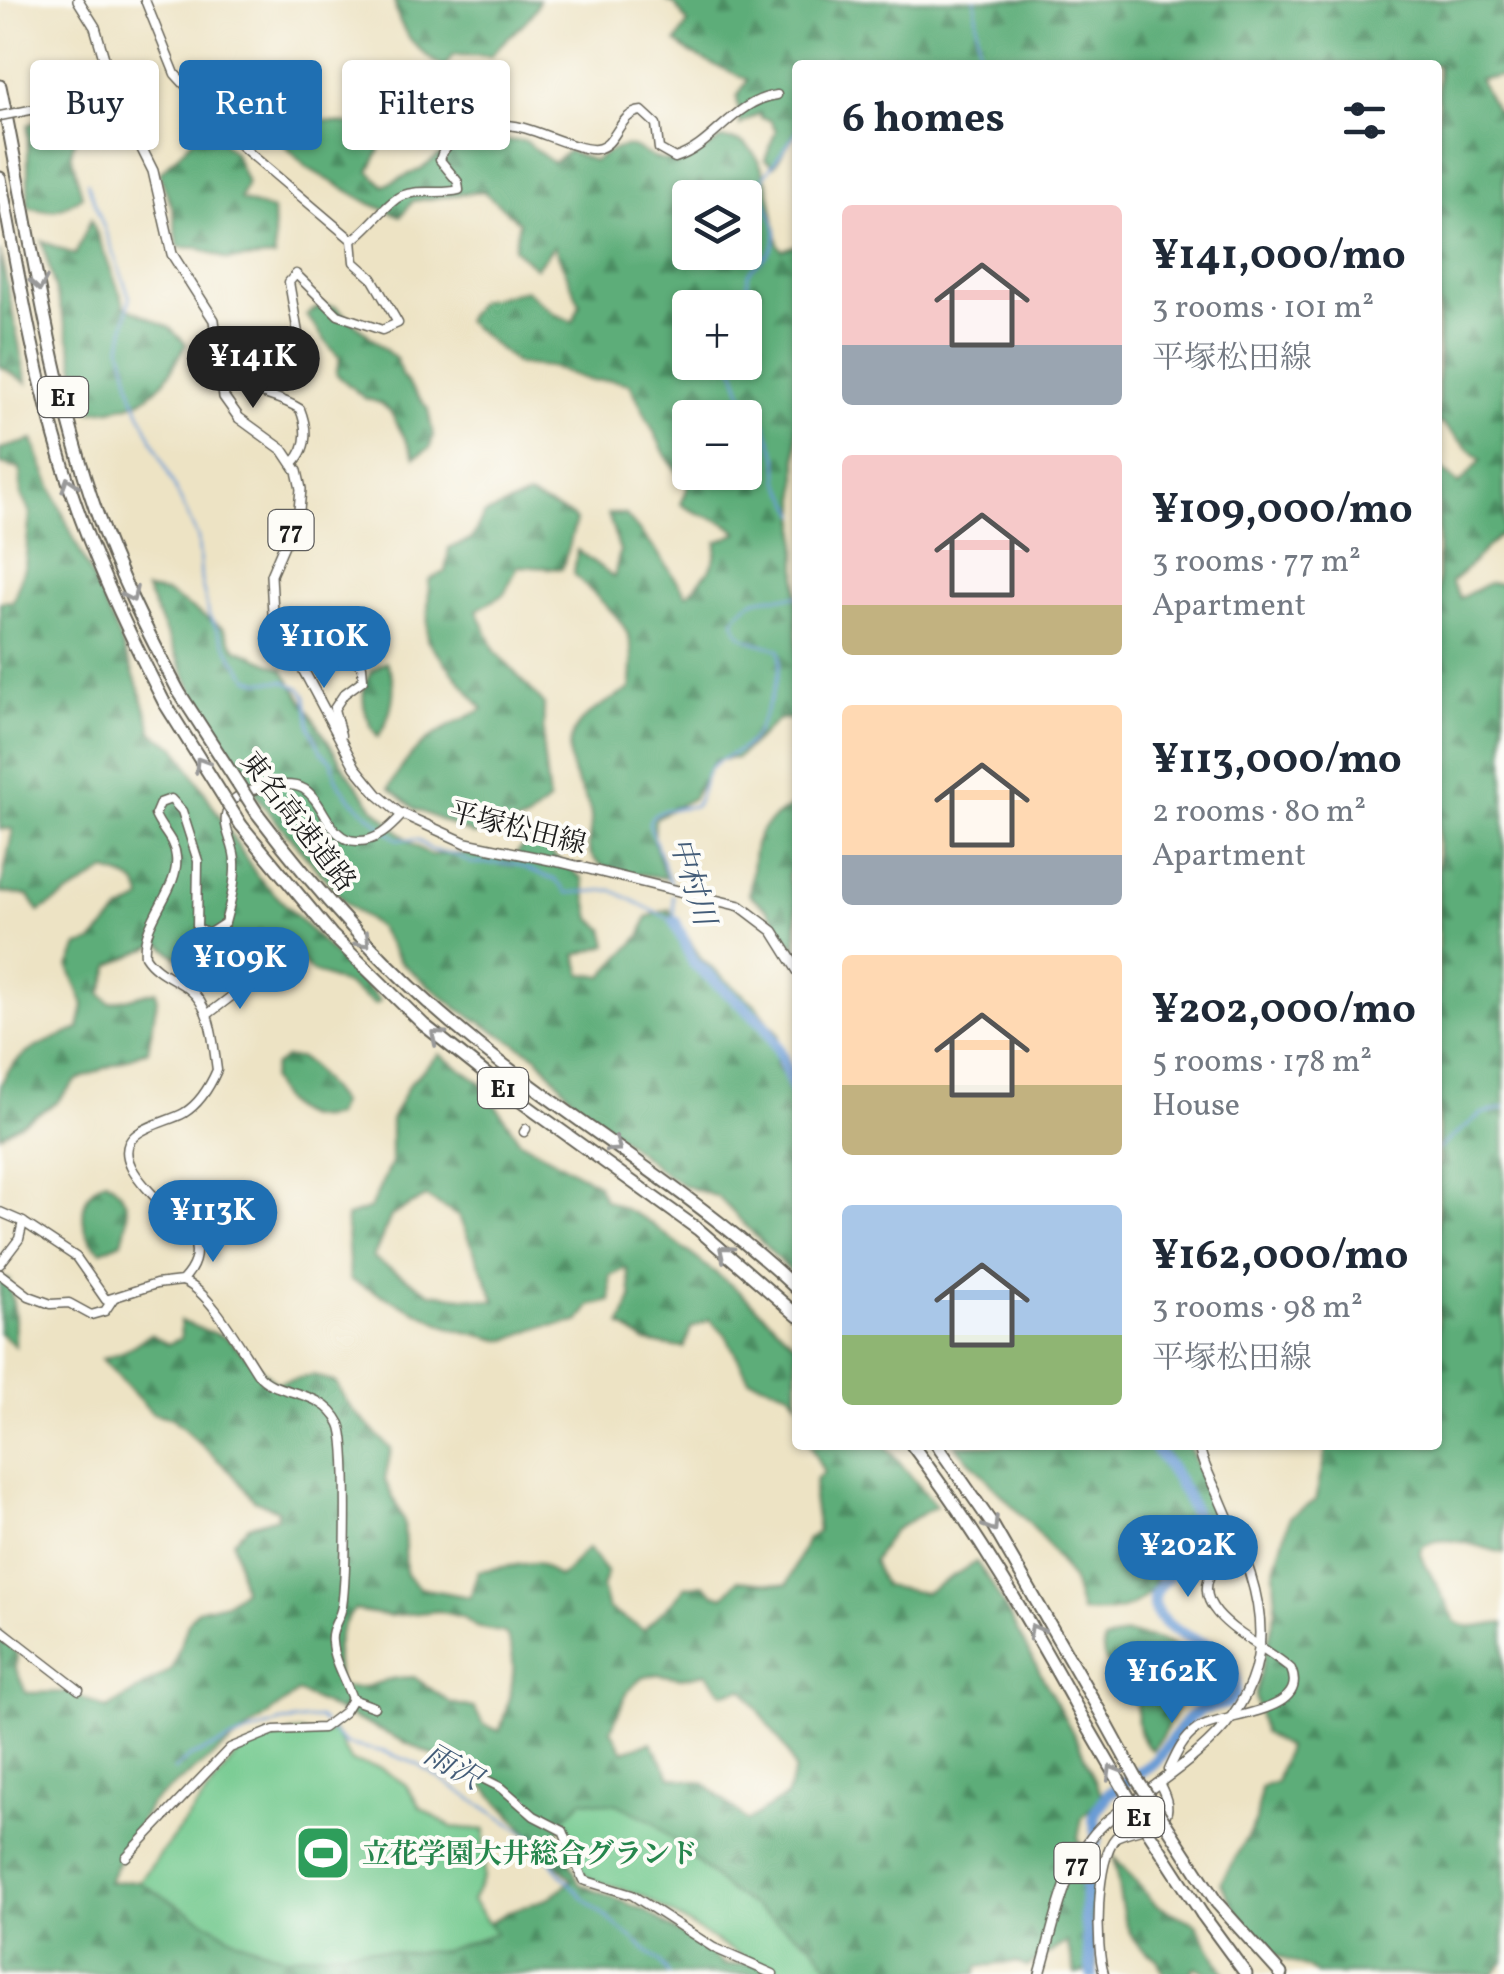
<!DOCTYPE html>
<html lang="en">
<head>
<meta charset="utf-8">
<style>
	body { margin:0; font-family:Vollkorn,"Noto Serif JP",serif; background:#f6f6f7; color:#1f2937; height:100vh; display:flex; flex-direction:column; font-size:38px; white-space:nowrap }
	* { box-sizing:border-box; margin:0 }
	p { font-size:32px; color:#747a83 }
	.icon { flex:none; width:55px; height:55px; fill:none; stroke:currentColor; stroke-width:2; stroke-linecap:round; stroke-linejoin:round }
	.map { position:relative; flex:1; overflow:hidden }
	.side { position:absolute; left:792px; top:60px; width:650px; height:1390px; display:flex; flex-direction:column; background:#fff; border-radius:10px; box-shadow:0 2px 8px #0004 }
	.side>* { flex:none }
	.banner { position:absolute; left:30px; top:60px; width:612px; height:90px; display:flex; gap:20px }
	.controls { position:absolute; left:672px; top:180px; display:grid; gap:20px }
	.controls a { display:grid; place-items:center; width:90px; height:90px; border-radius:10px; background:#fff; box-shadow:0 2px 8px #0004; font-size:50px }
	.price { position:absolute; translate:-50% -85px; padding:0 22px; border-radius:35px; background:#1f6fb2; color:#fff; font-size:32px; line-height:65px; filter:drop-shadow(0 2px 5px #0008) }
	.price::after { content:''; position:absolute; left:50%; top:60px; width:30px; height:22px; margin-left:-15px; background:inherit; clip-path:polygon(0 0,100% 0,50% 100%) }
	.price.active { background:#222; color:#fff }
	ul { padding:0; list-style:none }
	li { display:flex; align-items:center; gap:30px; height:250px; padding:0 50px }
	li span { display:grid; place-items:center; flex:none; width:280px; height:200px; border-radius:10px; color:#555 }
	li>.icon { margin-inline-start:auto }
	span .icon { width:120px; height:120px; fill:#fffc; stroke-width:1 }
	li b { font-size:42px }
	h2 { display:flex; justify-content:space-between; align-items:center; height:120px; padding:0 50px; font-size:42px }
	.pill { padding:0 35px; border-radius:10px; background:#fff; box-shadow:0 2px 8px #0004; font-size:35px; line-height:90px }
	.pill.active { background:#1f6fb2; color:#fff }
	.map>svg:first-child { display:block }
	.forest { fill:url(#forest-firs); stroke:#3c644a; stroke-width:2.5; fill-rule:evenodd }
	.garden { fill:#72c98e; stroke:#477255; stroke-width:2.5 }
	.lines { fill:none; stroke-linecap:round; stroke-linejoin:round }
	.stream { stroke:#6a9cd5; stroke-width:2.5 }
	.river { stroke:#6a9cd5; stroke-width:12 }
	.minor-casing { stroke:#656257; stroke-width:11 }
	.major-casing { stroke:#656257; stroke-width:12 }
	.highway-casing { stroke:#656257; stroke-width:15 }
	.minor { stroke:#fff; stroke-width:8 }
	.major { stroke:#fff; stroke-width:9 }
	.highway { stroke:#fff; stroke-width:11 }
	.minor-bridge-casing { stroke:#656257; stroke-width:11; stroke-linecap:butt }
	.highway-bridge-casing { stroke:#656257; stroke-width:15; stroke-linecap:butt }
	.minor-bridge { stroke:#fff; stroke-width:8 }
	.highway-bridge { stroke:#fff; stroke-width:11 }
	.oneway { stroke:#999 }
	.labels { text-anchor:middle; stroke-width:8; stroke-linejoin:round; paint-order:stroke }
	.shield { fill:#fdfcf7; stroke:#605f5e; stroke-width:2.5 }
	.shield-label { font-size:25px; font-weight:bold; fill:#1c1c1c }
	.street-label { font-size:28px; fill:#1c1c1c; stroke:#fdfcf7 }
	.leisure-label { font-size:28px; font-weight:bold; fill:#27864d; stroke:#fdfcf7; text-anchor:start }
	.water-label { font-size:30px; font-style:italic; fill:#435c78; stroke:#fdfcf7 }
</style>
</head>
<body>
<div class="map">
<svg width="1504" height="1974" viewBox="0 0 1504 1974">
	<defs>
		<pattern id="forest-firs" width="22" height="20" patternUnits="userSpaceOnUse" patternTransform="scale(2.5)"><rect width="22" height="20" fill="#5dad79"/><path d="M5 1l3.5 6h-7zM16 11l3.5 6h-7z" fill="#4c8c62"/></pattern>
	</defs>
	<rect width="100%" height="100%" fill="#fdfcf7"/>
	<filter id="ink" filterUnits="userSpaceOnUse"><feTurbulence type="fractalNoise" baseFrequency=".01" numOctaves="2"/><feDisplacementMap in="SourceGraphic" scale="20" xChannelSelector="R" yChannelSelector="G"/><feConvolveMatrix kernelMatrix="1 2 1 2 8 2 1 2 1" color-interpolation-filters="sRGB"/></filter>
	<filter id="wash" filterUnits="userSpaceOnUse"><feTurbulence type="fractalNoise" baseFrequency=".0048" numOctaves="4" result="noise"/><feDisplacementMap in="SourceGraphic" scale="40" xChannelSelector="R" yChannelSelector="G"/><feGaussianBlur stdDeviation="2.25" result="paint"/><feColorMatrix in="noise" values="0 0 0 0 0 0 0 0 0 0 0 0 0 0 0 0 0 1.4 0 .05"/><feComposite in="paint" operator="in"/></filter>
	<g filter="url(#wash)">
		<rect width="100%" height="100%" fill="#ede3c4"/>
		<g class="forest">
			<path d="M394,0H539C529,26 506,34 491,56L453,55L444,68C417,51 398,31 394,0Z"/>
			<path d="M665,0H1504V76L1479,79L1496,110L1504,112V532C1484,547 1471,568 1451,582L1460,598L1489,583L1504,584V1553C1480,1548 1442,1530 1421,1548L1420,1554L1456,1622C1474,1632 1486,1624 1504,1623V1962L1493,1974H1317C1304,1963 1286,1963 1274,1953C1254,1938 1230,1904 1221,1882L1256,1821L1261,1787L1276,1782L1287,1747L1263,1733L1255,1696L1276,1609L1274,1573L1290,1516L1315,1501L1327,1445H1438V466L1459,484L1481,460L1441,423L1438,424V65H798L797,131L774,166L765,160L776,130L770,120L761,118L760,113L740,125L737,97L748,80C723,67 697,61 676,42L688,23L675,5Z"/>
			<path d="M248,67L261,100L298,117L354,125L380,150L369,171L384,186L421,169L437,157L476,140L525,141L553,163L568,151L594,161C605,154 618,145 632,147C639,149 647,155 654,158C680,168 700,154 721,139C728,140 739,140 744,144C769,159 773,218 778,244L782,250L797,245V719H779L737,758L715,760L693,798L655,818L654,841L665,878C650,875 607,872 597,862C582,849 592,834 591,819C591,804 579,789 574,775C555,726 594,710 630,689C640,622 616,619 574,574L577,550L614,577L620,551L608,514H625L657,552L687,595C702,579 718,566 717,542L738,533C722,516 699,518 681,504L688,487L666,456L630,384L612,380L591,381L550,367L517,364L465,321L478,301L526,290L553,313L573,322L580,304L554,246L536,268L514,249L519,222L483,191L413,201L401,216L371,204L306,167L247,106L242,92L230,86L228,75ZM690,198H745V252H690ZM690,308H745V362H690ZM690,418H745V472H690Z"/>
			<path d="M42,119L80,120L71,153L82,196C63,210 50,214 28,207V125Z"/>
			<polygon points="212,132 235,154 247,183 240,200 273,211 275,257 228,260 199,248 178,247 173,209 159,174 196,136"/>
			<path d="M91,219L125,306L170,328L186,344C162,392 145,409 90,411L81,398L71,346L42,241L75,255Z"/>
			<polygon points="0,251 27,383 0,366"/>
			<path d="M322,305L336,307L397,360L401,375L428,409L433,436L430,448L415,457L390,411L380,403L364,398L336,374L340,358C325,344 319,330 306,315Z"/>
			<path d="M33,440C68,539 125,631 153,733L176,747L257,876L380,1001L375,1005L345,984L311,971L292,951L273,947L218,973L192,970L160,943L111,965L101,994L110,1003L156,991L157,999L148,1050L77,1080L56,1103L0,1135C0,1120 0,1099 1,1085C13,1052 49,1041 79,1029L84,1005L69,967L78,946L92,942L120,912L142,900C140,878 124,877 106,871L39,912L29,896L0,892L13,829H0V602L13,601L25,565L30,513L21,495L20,469L0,464V449Z"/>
			<path d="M528,496L572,516L576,521L562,569L518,566L504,594L477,610L495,651L544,704L543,751L549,801L526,821L474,835L415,809L389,788C417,738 435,734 483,709L427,640L429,580L445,572L449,548L471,540L484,515Z"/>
			<polygon points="146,590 167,593 224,629 235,648 283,669 345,769 374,808 411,843 430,855 479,853 513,858 530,837 583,879 591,918 604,929 608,945 576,955 582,974 603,976 641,935 647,917 669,909 702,960 756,1005 779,1035 776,1065 797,1095 797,1279 718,1197 683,1185 664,1173 571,1097 538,1057 457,1008 400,962 379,928 346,903 262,804 201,710"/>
			<path d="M386,662C400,684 392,716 378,737C361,713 353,677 386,662Z"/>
			<path d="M794,805L797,812V864L788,876L797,901V952L768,910L749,894C758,845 743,835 794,805Z"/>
			<path d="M439,1054L481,1083L519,1140L597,1184L604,1199L645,1219L739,1291L797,1345V1403L790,1392L749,1379L725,1334L709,1320L691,1328L684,1348L645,1342L621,1325L632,1298L627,1268L610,1276L611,1301L590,1306L579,1322L536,1328L507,1340H500L453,1329L350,1280L346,1217L370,1208L391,1163V1120L409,1084ZM426,1197L459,1217L496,1301L431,1293L373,1258L391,1216Z"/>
			<path d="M285,1058H300L311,1066L340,1103L335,1116C303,1124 283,1110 271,1079L274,1066Z"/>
			<path d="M106,1180C132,1196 130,1216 122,1242L101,1251C76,1233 77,1192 106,1180Z"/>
			<polygon points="0,1279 9,1280 15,1316 15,1346 0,1333"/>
			<path d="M180,1321L227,1338L276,1383L314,1375L336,1383L350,1407L391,1449L385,1480L404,1522L406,1575L420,1588L470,1597L478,1571C489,1570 533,1561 536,1563C544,1565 552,1572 558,1577C572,1572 575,1556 588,1549L607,1573L602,1587L608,1609L644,1630C658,1614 672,1605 685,1587L703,1584L714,1594L724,1596L738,1580L787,1585L807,1539L818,1532L813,1498L816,1479L824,1473L810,1445H885L936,1506L893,1531L873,1561L884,1586L925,1593L976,1562L990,1581L1079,1744L1102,1796L1082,1818L1078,1838L1098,1879L1093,1919L1097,1969L1075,1974L1067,1942L1027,1967L1015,1962L978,1967L976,1974H807L581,1804L558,1831L579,1884L644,1910L726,1965L772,1962L798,1974H0V1634L17,1654L16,1669L26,1693L69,1692L107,1709L172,1669L189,1620L197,1610L226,1603L243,1590L233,1540L250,1525L277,1517L278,1510L254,1500L230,1471L172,1418L152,1413L102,1359L125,1351L150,1334L168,1344L181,1338ZM354,1610L389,1616L438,1611L462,1617L476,1627L505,1633C522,1663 509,1699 500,1731L484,1725L474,1708L451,1703L414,1677C406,1678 396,1677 388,1680C368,1685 361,1692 339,1686C333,1658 334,1632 354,1610ZM706,1673L723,1693L744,1689L787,1751L795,1770L786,1797L747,1821L704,1783L671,1777L651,1742L623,1751L611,1730L628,1690L642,1678L657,1674L682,1678ZM298,1692L471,1773L572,1880L550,1898L510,1911L453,1943L158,1880L108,1882L150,1804Z"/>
			<path d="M955,1445H1189L1226,1540L1196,1569L1187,1542C1179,1547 1167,1552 1161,1561C1157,1568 1157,1577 1153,1585C1140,1611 1107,1614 1081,1612L1072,1580L1040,1535Z"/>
			<path d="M1126,1634C1143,1636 1164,1638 1178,1650C1199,1670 1168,1733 1152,1750C1131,1734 1142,1719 1134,1698C1125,1677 1097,1668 1104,1641Z"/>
			<path d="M1114,1857L1156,1905L1196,1924L1225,1974H1207L1196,1967L1192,1969L1193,1974H1163L1157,1958C1118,1941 1121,1895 1114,1857Z"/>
		</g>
		<g class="garden">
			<polygon points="294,1732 315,1735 334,1732 351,1762 381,1768 406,1785 420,1807 451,1827 485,1830 484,1877 472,1901 496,1933 443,1951 402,1953 364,1948 285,1957 239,1941 139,1882 234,1758 260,1742"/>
			<polygon points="582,1800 617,1804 654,1822 729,1891 812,1944 836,1974 778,1974 725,1947 643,1896 590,1879 582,1873 564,1819"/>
		</g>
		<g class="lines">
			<g class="stream">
				<polyline points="975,0 980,65"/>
				<polyline points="87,182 130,298 121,346 134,399 198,538 201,581 209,615 233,658 249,678 260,682 284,681 300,688 306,696 310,727 321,751 332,762 336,779 350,798 390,834 398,839 418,840 431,850 456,855 471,863 516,864 555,880 567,893 612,890 675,922"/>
				<path d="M745,338L748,274C753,264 764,261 770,251C787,226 761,207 760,182L798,130"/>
				<polyline points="732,362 745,400 765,424 778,459 779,480 798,515"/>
				<path d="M672,888L649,823L652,816L664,810L695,806C703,795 702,781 709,770C718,757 737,755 748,744C761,731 785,667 779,650C761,641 737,645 734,619C754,591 768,599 798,596"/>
				<polyline points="673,895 675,922"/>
				<polyline points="1438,1149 1481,1114 1504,1108"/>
				<polyline points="329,1729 345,1744 385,1752 417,1764 536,1840 561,1875 587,1901 660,1962 669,1974"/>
				<polyline points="174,1770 190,1757 251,1732 282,1722 319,1718 324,1723"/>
			</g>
			<g class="river">
				<polyline points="675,922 694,963 764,1024 779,1050 798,1100"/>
				<path d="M1092,1974L1085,1917L1086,1873L1097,1836L1094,1820L1096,1811L1109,1793L1155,1762L1190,1717L1201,1709L1227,1703L1234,1696L1235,1677L1229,1654C1200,1641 1123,1620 1167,1577C1181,1563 1194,1554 1201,1535C1192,1500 1175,1474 1153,1445"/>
			</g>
		</g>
	</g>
	<g filter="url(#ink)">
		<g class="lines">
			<g class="minor-casing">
				<g id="minor">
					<polyline points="145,0 175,74 239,144 352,240 354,262 372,278 398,323 382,330 338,315 296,274 289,282 298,333 236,376"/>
					<polyline points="20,112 114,93"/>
					<path d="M352,240C369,229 387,202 401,196C420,188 440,195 459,190L458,182L440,160C444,145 453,140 467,134C512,114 530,132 573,145C580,147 589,150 596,149C618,146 617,113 642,111L656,124L659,149L675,158C715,145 733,101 777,95"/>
					<path d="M218,351L227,353C236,399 267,388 300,409C308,429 308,448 293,463"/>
					<path d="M286,641C311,653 342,647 362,666L363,680L344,694L334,709L341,735"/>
					<polyline points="207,1015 254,979"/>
					<polyline points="524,1132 526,1129"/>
					<path d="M0,1212L23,1222L76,1257L106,1300L156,1284L182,1281C194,1268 200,1255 193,1237C177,1216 141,1188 131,1166C113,1129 163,1125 184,1113C199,1104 210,1086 217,1070C213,1043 212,1007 189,989C174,978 155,972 145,956C141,920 180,889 176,857C175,840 161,830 155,815L160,803L171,799L182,811L198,861L197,928L208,934L225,923C230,904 236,882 235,862C235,840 217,825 231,803C238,793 254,789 266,787C277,785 293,783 304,789C325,802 329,841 357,841C376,842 390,828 402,815"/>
					<polyline points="0,1264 19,1239 23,1222"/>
					<polyline points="0,1274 29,1296 51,1304 69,1303 91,1315 105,1311 113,1299"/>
					<path d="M182,1281C209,1289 242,1350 258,1374C275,1397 322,1387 340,1424C349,1442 346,1581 342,1606C340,1620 330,1628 332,1642C333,1661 346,1681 352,1699L374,1707"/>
					<polyline points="0,1629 79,1690"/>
					<polyline points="470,1772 502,1788 534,1816 563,1831 583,1880 632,1895 714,1948 773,1974"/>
					<path d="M1172,1773L1169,1770C1176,1755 1182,1740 1196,1730C1219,1713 1311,1715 1291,1669C1265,1644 1184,1614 1213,1570C1220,1558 1226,1548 1237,1540"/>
					<polyline points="126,1857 230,1748 274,1730 323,1728 344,1712 352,1699"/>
					<path d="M1104,1974C1095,1946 1096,1859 1116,1837C1146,1824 1185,1829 1159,1783"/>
				</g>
			</g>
			<g class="major-casing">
				<g id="major">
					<polyline points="78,0 95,27 114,93 153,171 172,254 214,320 224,397 239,418 283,450 297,471 301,489 299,510 271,575 273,613 355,767 378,795 398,812 466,843 560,862 740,906 773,931 798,971"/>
					<path d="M1040,1974C1053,1931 1062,1874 1091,1838C1103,1822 1121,1810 1138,1798C1196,1756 1260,1714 1260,1633C1260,1583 1237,1541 1218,1495C1211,1479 1201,1462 1199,1445"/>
				</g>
			</g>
			<g class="highway-casing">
				<g id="highway">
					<path d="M0,86C30,228 48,373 96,511C118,574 148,633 179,692"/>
					<path d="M0,178C18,273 34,369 62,462C87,546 124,624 164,702"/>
					<path d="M257,813C321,898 393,977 477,1044C582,1128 699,1196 798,1290"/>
					<polyline points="241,825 332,935 424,1025 516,1098 699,1230 798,1316"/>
					<path d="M912,1445C977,1531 1030,1622 1082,1717"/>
					<polyline points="937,1445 992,1524 1099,1710"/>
					<polyline points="1217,1903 1281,1974"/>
					<polyline points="1202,1914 1246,1974"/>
				</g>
			</g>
			<use href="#minor" class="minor"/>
			<use href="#major" class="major"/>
			<use href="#highway" class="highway"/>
			<g class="minor-bridge-casing">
				<polyline id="minor-bridge" points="0,116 20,112"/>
			</g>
			<g class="highway-bridge-casing">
				<g id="highway-bridge">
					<polyline points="179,692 257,813"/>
					<polyline points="164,702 241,825"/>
					<polyline points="1099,1710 1138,1781 1217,1903"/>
					<polyline points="1082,1717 1150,1834 1202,1914"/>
				</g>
			</g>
			<use href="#minor-bridge" class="minor-bridge"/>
			<use href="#highway-bridge" class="highway-bridge"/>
		</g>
		<defs><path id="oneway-chevron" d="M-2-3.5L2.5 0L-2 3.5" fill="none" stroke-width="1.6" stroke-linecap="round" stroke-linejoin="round" transform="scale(2.5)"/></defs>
		<g class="oneway">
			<use href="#oneway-chevron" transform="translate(39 284) rotate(80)"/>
			<use href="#oneway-chevron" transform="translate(69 484) rotate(-108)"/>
			<use href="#oneway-chevron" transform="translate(131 595) rotate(65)"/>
			<use href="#oneway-chevron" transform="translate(201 764) rotate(-122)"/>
			<use href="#oneway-chevron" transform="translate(364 941) rotate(46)"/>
			<use href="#oneway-chevron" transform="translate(437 1036) rotate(-140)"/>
			<use href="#oneway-chevron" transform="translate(615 1146) rotate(35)"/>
			<use href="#oneway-chevron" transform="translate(725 1252) rotate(-140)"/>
			<use href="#oneway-chevron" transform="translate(992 1525) rotate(58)"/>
			<use href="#oneway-chevron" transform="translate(1035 1631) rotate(-119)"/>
			<use href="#oneway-chevron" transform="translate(1113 1772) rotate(-120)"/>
		</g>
	</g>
	<defs>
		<g id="stadium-square" transform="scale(2.875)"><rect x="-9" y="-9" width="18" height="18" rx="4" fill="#2e9e5b" stroke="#fdfcf7"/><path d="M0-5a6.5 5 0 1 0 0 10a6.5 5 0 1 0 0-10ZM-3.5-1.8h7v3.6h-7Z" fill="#fff"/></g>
	</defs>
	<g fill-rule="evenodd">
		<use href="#stadium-square" x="323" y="1853"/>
	</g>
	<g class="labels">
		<g class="shield">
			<rect x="38" y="377" width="50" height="40" rx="8"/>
			<rect x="268.5" y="510" width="45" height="40" rx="8"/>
			<rect x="478" y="1068" width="50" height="40" rx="8"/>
			<rect x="1114" y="1797" width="50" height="40" rx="8"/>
			<rect x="1054.5" y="1843" width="45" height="40" rx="8"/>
		</g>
		<g class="shield-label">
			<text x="63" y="406">E1</text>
			<text x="291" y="539">77</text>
			<text x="503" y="1097">E1</text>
			<text x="1139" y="1826">E1</text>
			<text x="1077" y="1872">77</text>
		</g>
		<g class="street-label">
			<text transform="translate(299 821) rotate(52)" y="10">東名高速道路</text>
			<text transform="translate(518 827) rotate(14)" y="10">平塚松田線</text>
		</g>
		<g class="leisure-label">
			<text x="362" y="1863">立花学園大井総合グランド</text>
		</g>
		<g class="water-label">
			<text transform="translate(693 881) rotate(73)" y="10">中村川</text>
			<text transform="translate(453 1766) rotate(30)" y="10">雨沢</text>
		</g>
	</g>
</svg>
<div class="controls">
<a><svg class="icon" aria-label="layers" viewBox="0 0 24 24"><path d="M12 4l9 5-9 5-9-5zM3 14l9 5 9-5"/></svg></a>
<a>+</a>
<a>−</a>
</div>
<b class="price active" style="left:253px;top:411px">¥141K</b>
<b class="price" style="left:324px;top:691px">¥110K</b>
<b class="price" style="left:240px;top:1012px">¥109K</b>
<b class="price" style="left:213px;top:1265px">¥113K</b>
<b class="price" style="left:1188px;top:1600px">¥202K</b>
<b class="price" style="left:1172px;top:1726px">¥162K</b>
<div class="banner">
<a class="pill">Buy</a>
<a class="pill active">Rent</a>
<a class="pill">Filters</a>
</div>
<section class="side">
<h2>6 homes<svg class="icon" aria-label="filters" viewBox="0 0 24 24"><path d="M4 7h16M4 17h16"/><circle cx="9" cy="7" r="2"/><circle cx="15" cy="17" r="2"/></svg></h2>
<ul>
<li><span style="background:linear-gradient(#f6c9c9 70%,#9aa5b1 0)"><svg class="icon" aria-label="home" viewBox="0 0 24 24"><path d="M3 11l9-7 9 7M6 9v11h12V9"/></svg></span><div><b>¥141,000/mo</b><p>3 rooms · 101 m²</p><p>平塚松田線</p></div></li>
<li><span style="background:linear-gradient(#f6c9c9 75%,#c2b280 0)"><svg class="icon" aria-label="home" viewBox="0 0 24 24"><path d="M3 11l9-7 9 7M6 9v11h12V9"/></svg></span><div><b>¥109,000/mo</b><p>3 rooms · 77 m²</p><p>Apartment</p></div></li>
<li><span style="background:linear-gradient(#ffd9b3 75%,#9aa5b1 0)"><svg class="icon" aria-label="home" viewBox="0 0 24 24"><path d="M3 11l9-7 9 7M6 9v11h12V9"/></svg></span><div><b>¥113,000/mo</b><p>2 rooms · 80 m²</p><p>Apartment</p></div></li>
<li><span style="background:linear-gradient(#ffd9b3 65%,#c2b280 0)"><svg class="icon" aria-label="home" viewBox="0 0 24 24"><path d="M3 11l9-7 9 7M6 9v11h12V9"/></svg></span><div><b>¥202,000/mo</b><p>5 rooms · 178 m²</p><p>House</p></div></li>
<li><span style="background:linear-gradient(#a9c7e8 65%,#8fb573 0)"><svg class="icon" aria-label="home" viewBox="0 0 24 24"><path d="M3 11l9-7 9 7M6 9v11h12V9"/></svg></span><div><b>¥162,000/mo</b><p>3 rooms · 98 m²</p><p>平塚松田線</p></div></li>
</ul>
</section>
</div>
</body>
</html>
